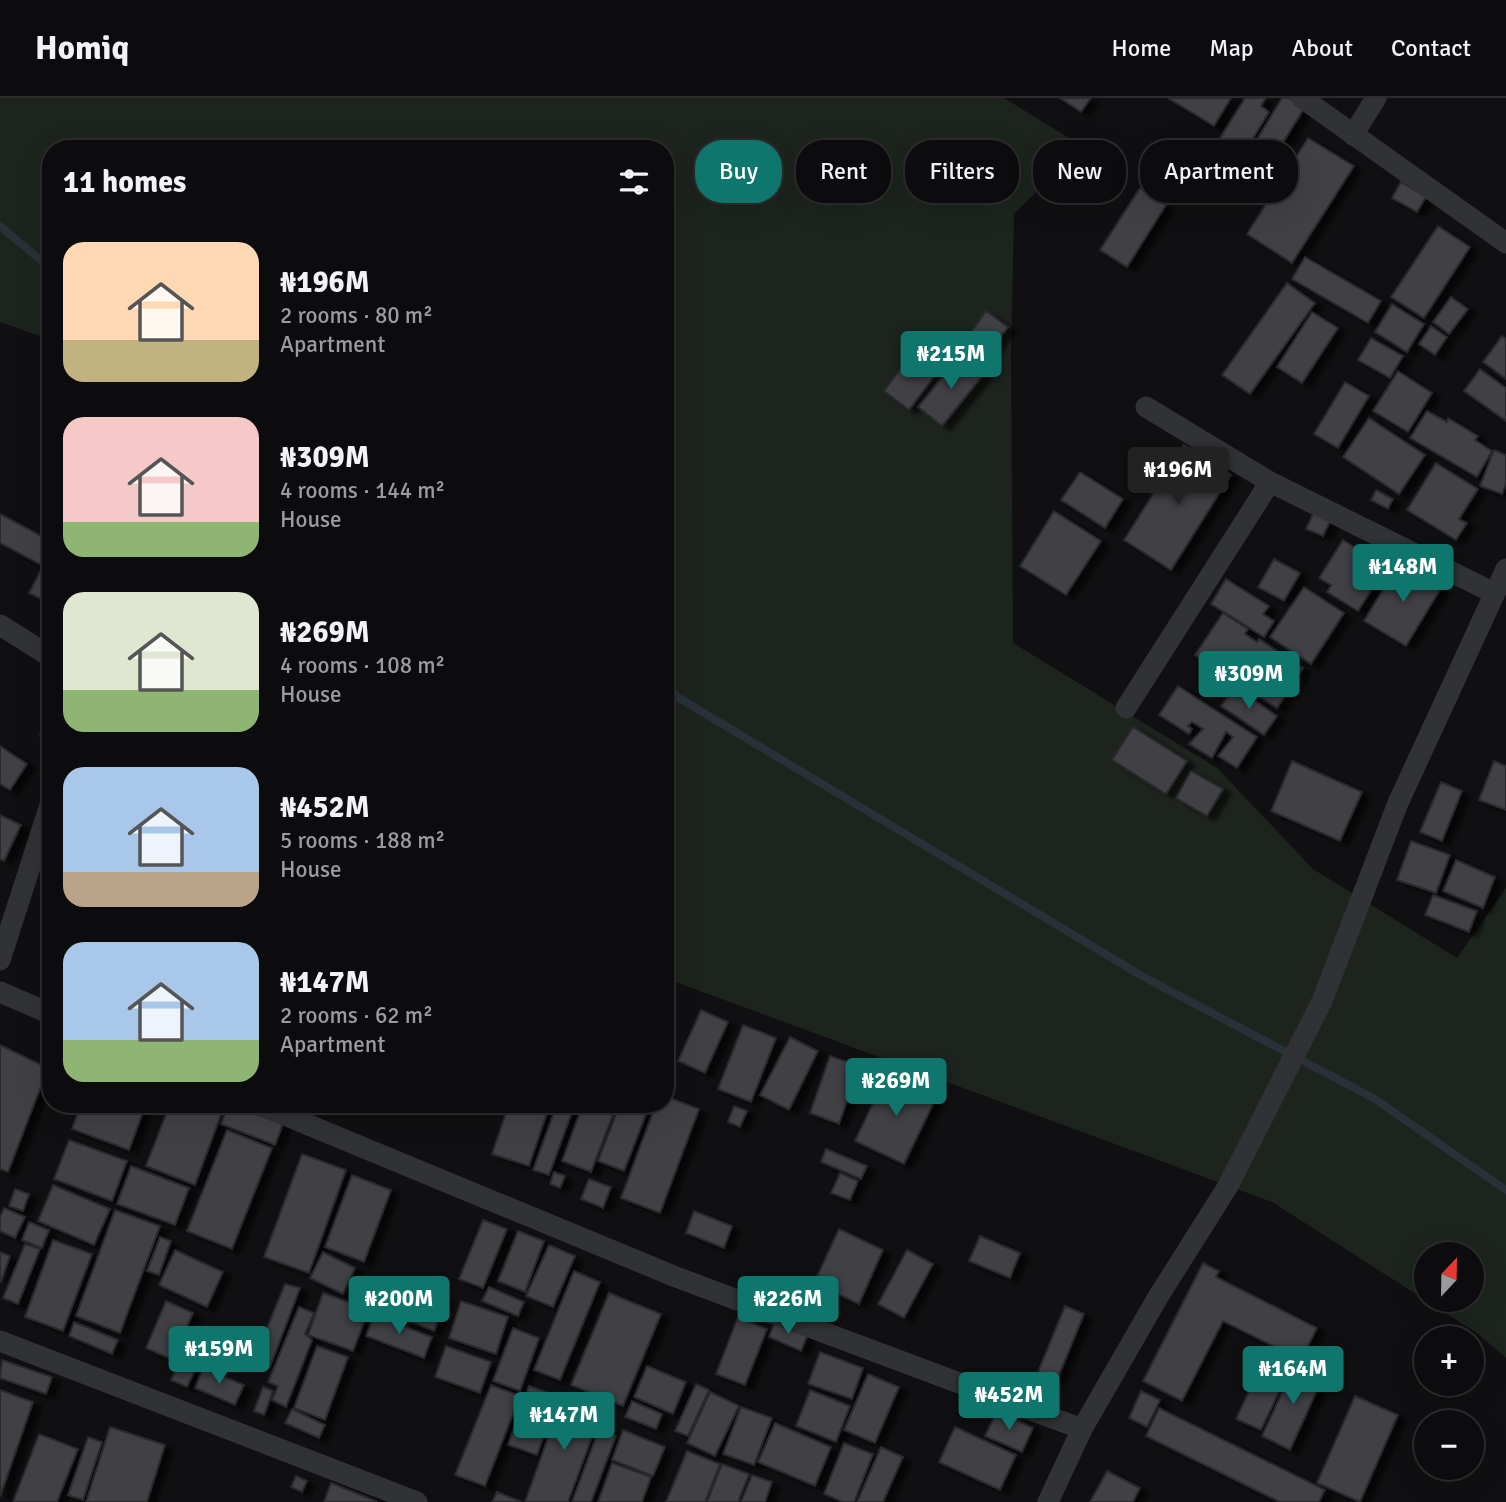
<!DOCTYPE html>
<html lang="en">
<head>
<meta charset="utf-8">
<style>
	body { margin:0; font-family:Signika,sans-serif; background:#1a1a1c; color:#f1f3f6; height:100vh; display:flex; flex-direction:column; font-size:26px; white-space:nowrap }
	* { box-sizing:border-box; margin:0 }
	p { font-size:23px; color:#9a9b9e }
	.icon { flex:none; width:38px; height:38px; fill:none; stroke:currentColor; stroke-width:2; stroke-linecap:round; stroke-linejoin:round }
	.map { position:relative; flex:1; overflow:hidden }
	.details { position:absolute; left:42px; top:42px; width:632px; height:973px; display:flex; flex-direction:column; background:#0c0c0e; border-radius:28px; box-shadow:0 7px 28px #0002,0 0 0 2px #2c2c2e }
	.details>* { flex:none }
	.banner { position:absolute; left:695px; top:42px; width:665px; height:63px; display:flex; gap:14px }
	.needle { width:46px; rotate:22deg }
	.tools { position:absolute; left:1414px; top:1144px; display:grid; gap:14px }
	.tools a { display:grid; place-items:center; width:70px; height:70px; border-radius:50%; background:#0c0c0e; box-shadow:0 7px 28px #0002,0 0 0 2px #2c2c2e; font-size:35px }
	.price { position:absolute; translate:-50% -60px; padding:0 16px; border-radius:7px; background:#0f766e; color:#fff; font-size:23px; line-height:46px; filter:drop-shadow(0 2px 4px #0008) }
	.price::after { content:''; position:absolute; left:50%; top:42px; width:21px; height:16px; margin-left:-10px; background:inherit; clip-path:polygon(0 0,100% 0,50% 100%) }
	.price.selected { background:#222; color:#fff }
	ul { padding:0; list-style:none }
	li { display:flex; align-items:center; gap:21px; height:175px; padding:0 21px }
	li span { display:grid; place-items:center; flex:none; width:196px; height:140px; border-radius:21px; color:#555 }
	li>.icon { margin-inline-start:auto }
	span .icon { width:84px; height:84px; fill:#fffc; stroke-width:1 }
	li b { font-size:30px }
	h2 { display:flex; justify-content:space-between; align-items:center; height:84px; padding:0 21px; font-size:30px }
	.pill { padding:0 24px; border-radius:28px; background:#0c0c0e; box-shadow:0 7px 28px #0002,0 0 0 2px #2c2c2e; font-size:24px; line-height:63px }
	.pill.selected { background:#0f766e; color:#fff }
	header { display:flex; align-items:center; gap:42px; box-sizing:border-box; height:98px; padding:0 35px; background:#0c0c0e; border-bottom:2px solid #2c2c2e }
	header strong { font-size:33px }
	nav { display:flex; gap:38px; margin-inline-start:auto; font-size:24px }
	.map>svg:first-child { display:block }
	.green { fill:#1d241e; fill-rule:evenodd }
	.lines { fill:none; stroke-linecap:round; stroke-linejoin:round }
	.stream { stroke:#293037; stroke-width:8 }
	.building { fill:#3f4045; stroke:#2a2a2e; stroke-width:2; filter:url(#shadow) }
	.street { stroke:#313236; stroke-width:21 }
</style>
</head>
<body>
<header>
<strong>Homiq</strong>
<nav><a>Home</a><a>Map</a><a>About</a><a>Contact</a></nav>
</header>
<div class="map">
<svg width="1506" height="1404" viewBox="0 0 1506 1404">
	<defs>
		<filter id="shadow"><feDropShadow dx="8" dy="4.5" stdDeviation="2" flood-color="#0009"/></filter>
	</defs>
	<rect width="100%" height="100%" fill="#101012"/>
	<path class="green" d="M0,0H1004L1082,48L1014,116L1011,255L1013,545L1217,670L1313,771L1457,860L1506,790V1260L1477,1235L1272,1104L665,880V51H51V242L0,224ZM1426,1157H1472V1202H1426Z"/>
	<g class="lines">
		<g class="stream">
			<polyline points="0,128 51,171"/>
			<polyline points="665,588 679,600 1142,878 1375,1001 1506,1092"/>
		</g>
	</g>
	<g class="building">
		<polygon points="1060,0 1091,0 1081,14"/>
		<polygon points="1168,0 1231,0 1214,28"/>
		<polygon points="1245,0 1266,0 1261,8 1269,14 1222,92 1197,77"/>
		<polygon points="1282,0 1289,0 1305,9 1256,88 1249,83 1243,92 1231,84"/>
		<polygon points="1308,40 1354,68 1292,165 1247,136"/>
		<polygon points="1401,84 1426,99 1417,114 1392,100"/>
		<polygon points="1140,90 1166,107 1127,169 1100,152"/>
		<polygon points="1438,128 1470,149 1424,220 1391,199"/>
		<polygon points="1305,159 1381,203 1368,225 1292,181"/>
		<polygon points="1287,185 1315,205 1250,296 1222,277"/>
		<polygon points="1451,199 1468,211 1449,236 1433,224"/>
		<polygon points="1392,206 1424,226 1407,254 1375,234"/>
		<polygon points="986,213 1008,229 981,265 960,250"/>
		<polygon points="1312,214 1338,230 1302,285 1277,269"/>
		<polygon points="1431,228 1447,239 1435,257 1419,246"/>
		<polygon points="927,235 952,254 909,312 884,293"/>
		<polygon points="1502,238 1506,241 1506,281 1483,264"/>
		<polygon points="1371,240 1403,258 1390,280 1358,262"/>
		<polygon points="960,257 984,276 942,328 918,309"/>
		<polygon points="1480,271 1506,290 1506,323 1464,293"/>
		<polygon points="1398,273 1432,295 1408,334 1373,313"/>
		<polygon points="1345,284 1369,298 1338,350 1314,336"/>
		<polygon points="1427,313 1447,324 1448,320 1478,338 1475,342 1492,353 1477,379 1410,340"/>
		<polygon points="1369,320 1425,357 1399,396 1343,359"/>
		<polygon points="1184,347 1231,377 1171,472 1124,442"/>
		<polygon points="1494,352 1506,357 1506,386 1502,396 1480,388"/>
		<polygon points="1436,365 1478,391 1459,421 1467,425 1456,442 1407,412"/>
		<polygon points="1080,374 1123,401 1105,430 1061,402"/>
		<polygon points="1376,392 1393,401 1388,411 1371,402"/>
		<polygon points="1316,410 1333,417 1323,438 1306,431"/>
		<polygon points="1054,413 1101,443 1066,497 1020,468"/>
		<polygon points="0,416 51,443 51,449 41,467 0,445"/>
		<polygon points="1343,442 1386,469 1358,513 1327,494 1331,487 1319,480"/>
		<polygon points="1274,461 1300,475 1284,503 1258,489"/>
		<polygon points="1399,465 1441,490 1406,548 1364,523"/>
		<polygon points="41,472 51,477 51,506 29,495"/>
		<polygon points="1226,481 1269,508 1263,516 1274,523 1264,539 1211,506"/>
		<polygon points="1304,489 1344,515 1311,566 1270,539"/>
		<polygon points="1223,515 1248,531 1245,536 1257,544 1259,541 1303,570 1277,610 1195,557"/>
		<polygon points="1178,588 1257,639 1237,670 1218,658 1233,639 1226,634 1212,660 1189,646 1203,631 1192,624 1188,628 1192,631 1189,636 1159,617"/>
		<polygon points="1235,589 1277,618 1264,637 1221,608"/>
		<polygon points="50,612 51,612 51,642 40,638"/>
		<polygon points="1133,629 1187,663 1166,696 1112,662"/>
		<polygon points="0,648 27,666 10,692 0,686"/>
		<polygon points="1292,663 1362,694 1340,743 1271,713"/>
		<polygon points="1494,663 1506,668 1506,712 1479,702"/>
		<polygon points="1191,673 1223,691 1207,718 1176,700"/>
		<polygon points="1441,684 1462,693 1442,743 1420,734"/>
		<polygon points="0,717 21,727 4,763 0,761"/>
		<polygon points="1411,743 1450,757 1436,795 1397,782"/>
		<polygon points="1456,762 1495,779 1483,810 1443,793"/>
		<polygon points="1433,797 1477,813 1469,834 1425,817"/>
		<polygon points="701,912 728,924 705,975 678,963"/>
		<polygon points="743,927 776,940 751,1004 718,991"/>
		<polygon points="790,939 818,953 789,1012 760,997"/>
		<polygon points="0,947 48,970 8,1074 0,1071"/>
		<polygon points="830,958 859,968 839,1026 810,1015"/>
		<polygon points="887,975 937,998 904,1066 855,1043"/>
		<polygon points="665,998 699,1011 660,1115 621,1100 656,1006 665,1006"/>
		<polygon points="81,1006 146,1006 129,1052 72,1031"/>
		<polygon points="170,1006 210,1006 223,1011 195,1087 146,1068"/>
		<polygon points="229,1006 283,1026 275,1047 221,1026"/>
		<polygon points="509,1006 550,1006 529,1068 492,1056"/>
		<polygon points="557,1006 575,1006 549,1077 533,1072"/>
		<polygon points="583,1006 617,1006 591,1074 562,1063"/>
		<polygon points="620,1006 650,1006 624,1073 598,1063"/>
		<polygon points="734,1008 747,1013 740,1029 728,1024"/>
		<polygon points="227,1032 272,1050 232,1151 187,1133"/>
		<polygon points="69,1042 127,1063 112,1103 54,1081"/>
		<polygon points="826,1051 867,1068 861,1081 821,1064"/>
		<polygon points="302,1056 346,1072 309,1175 264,1159"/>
		<polygon points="131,1068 189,1090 175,1127 117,1106"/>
		<polygon points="554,1074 565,1078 560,1090 550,1086"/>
		<polygon points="840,1075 858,1083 850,1102 831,1095"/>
		<polygon points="352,1077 391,1092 364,1164 325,1149"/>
		<polygon points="589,1081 611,1089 603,1110 581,1101"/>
		<polygon points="53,1087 110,1111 94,1147 38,1123"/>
		<polygon points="15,1091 29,1096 23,1113 9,1108"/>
		<polygon points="4,1110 25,1119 15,1140 0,1133 0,1119"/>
		<polygon points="115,1112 160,1128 120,1235 76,1218"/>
		<polygon points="694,1113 732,1128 724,1150 686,1135"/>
		<polygon points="483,1122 507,1131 483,1190 459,1181"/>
		<polygon points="29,1124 49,1132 42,1150 22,1142"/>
		<polygon points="839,1131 883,1152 859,1206 814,1185"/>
		<polygon points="518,1133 544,1143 525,1194 498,1183"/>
		<polygon points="980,1138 1020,1155 1010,1180 969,1163"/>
		<polygon points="160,1139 171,1143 159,1177 147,1173"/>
		<polygon points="53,1142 92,1156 63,1233 25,1219"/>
		<polygon points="25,1146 40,1151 18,1206 3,1200"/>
		<polygon points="549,1147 575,1158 553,1209 526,1198"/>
		<polygon points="175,1152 223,1174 207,1209 159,1187"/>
		<polygon points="907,1152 933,1166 904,1220 878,1206"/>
		<polygon points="0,1154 10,1158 1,1184 0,1184"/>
		<polygon points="323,1154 355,1170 343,1196 310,1180"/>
		<polygon points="1203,1165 1219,1173 1216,1179 1317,1230 1301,1262 1223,1223 1182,1303 1143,1283"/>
		<polygon points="574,1173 600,1184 560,1282 534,1272"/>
		<polygon points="285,1186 300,1190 270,1269 254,1262"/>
		<polygon points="489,1189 524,1204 518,1218 482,1203"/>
		<polygon points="416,1190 446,1201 434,1233 404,1221"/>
		<polygon points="323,1195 369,1211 353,1253 308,1237"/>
		<polygon points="609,1195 661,1216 623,1308 571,1287"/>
		<polygon points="166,1203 193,1215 173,1262 146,1250"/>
		<polygon points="461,1203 508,1219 496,1256 449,1240"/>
		<polygon points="1065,1208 1084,1216 1057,1282 1038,1274"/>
		<polygon points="299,1209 314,1215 305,1236 312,1242 286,1309 272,1302 278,1288 268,1284"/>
		<polygon points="374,1217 432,1239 424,1260 366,1238"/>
		<polygon points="738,1219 767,1231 745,1287 716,1276"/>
		<polygon points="775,1223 808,1236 801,1253 769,1239"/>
		<polygon points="74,1224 118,1242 112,1256 69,1238"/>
		<polygon points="513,1230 539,1240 520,1293 493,1283"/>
		<polygon points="317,1248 348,1259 325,1322 294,1310"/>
		<polygon points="446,1248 491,1264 480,1295 435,1279"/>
		<polygon points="1269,1250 1294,1262 1261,1332 1236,1321"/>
		<polygon points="820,1254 863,1270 852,1301 808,1286"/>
		<polygon points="181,1261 197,1268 187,1289 171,1282"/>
		<polygon points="2,1262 52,1279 46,1296 0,1280"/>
		<polygon points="1296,1264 1324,1277 1290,1352 1262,1338"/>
		<polygon points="647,1268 686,1284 673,1316 634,1299"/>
		<polygon points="203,1270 244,1287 235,1307 195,1290"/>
		<polygon points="868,1276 899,1289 875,1345 844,1332"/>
		<polygon points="696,1286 709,1292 688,1338 675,1333"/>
		<polygon points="491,1287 520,1298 485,1388 455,1377"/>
		<polygon points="529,1288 558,1298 537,1357 508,1347"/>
		<polygon points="263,1289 273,1293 264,1317 254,1313"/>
		<polygon points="0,1292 33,1304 0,1399"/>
		<polygon points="810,1292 850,1308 836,1344 796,1328"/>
		<polygon points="1141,1293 1160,1302 1147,1329 1129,1320"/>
		<polygon points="710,1294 739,1308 715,1358 687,1345"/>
		<polygon points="563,1298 602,1312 568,1404 525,1404"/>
		<polygon points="1355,1298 1398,1317 1360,1404 1317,1385"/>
		<polygon points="632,1303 662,1316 656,1331 625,1319"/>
		<polygon points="741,1309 772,1320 754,1367 723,1356"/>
		<polygon points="1159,1310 1325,1392 1319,1404 1280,1404 1146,1338"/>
		<polygon points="292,1311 325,1327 319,1340 285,1325"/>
		<polygon points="997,1313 1033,1330 1022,1354 985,1338"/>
		<polygon points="775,1325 831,1349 815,1388 758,1364"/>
		<polygon points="110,1329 165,1347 147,1404 86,1404"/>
		<polygon points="955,1329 1016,1357 1000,1392 939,1364"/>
		<polygon points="599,1331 616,1338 591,1404 572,1404"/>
		<polygon points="623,1332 665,1349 653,1378 612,1362"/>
		<polygon points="39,1336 78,1351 57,1404 13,1404"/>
		<polygon points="88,1339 102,1344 83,1402 68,1397"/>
		<polygon points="844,1345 873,1356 854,1404 843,1404 824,1396"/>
		<polygon points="881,1349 903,1359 883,1404 857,1404"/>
		<polygon points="687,1353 720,1366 705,1404 666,1404"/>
		<polygon points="612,1365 651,1379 642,1404 598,1404"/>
		<polygon points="722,1366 749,1376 738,1404 707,1404"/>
		<polygon points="1107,1373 1140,1390 1133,1404 1090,1404"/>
		<polygon points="752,1377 772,1384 765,1404 741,1404"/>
		<polygon points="296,1378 307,1383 302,1394 291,1389"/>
		<polygon points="331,1385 376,1403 375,1404 324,1404"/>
		<polygon points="497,1394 522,1404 492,1404"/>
	</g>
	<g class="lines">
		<g class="street">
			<polyline points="1302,0 1506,145"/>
			<polyline points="1353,37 1376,0"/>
			<polyline points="1146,309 1270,384 1494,495"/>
			<polyline points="0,527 51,559"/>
			<polyline points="1126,610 1270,384"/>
			<polyline points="0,862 51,704"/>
			<polyline points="0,894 51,916"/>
			<polyline points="258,1006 676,1179 1082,1331"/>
			<polyline points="0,1243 417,1404"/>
			<polyline points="1048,1404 1082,1331 1158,1199 1228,1088 1322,903 1398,705 1506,471"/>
		</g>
	</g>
</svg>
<div class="tools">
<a><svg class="needle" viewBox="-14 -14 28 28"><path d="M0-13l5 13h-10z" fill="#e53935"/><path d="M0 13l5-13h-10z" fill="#9a9b9e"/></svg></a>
<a>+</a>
<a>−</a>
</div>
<b class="price" style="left:951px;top:293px">₦215M</b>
<b class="price selected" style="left:1178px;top:409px">₦196M</b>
<b class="price" style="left:1403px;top:506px">₦148M</b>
<b class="price" style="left:1249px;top:613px">₦309M</b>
<b class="price" style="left:896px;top:1020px">₦269M</b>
<b class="price" style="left:399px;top:1238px">₦200M</b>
<b class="price" style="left:788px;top:1238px">₦226M</b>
<b class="price" style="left:219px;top:1288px">₦159M</b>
<b class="price" style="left:1293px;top:1308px">₦164M</b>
<b class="price" style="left:1009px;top:1334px">₦452M</b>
<b class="price" style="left:564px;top:1354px">₦147M</b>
<div class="banner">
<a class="pill selected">Buy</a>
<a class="pill">Rent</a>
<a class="pill">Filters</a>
<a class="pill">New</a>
<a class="pill">Apartment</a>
</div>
<section class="details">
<h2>11 homes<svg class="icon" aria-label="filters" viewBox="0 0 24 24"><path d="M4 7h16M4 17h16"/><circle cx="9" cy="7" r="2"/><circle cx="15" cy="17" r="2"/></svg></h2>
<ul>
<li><span style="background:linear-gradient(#ffd9b3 70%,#c2b280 0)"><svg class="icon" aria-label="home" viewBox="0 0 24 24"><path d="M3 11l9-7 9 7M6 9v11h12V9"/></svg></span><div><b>₦196M</b><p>2 rooms · 80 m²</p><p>Apartment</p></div></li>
<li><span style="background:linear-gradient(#f6c9c9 75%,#8fb573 0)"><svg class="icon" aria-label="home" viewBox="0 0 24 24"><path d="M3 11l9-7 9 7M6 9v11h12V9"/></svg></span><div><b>₦309M</b><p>4 rooms · 144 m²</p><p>House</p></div></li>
<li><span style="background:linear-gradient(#dfe7d0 70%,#8fb573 0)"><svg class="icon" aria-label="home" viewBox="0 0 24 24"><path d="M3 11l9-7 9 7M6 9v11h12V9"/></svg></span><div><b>₦269M</b><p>4 rooms · 108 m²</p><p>House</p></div></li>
<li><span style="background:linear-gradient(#a9c7e8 75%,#b9a48a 0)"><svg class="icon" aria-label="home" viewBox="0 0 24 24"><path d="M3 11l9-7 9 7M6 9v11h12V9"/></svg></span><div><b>₦452M</b><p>5 rooms · 188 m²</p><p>House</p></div></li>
<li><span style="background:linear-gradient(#a9c7e8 70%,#8fb573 0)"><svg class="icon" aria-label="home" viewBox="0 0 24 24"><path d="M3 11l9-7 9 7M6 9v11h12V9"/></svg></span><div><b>₦147M</b><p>2 rooms · 62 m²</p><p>Apartment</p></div></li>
</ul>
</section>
</div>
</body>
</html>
